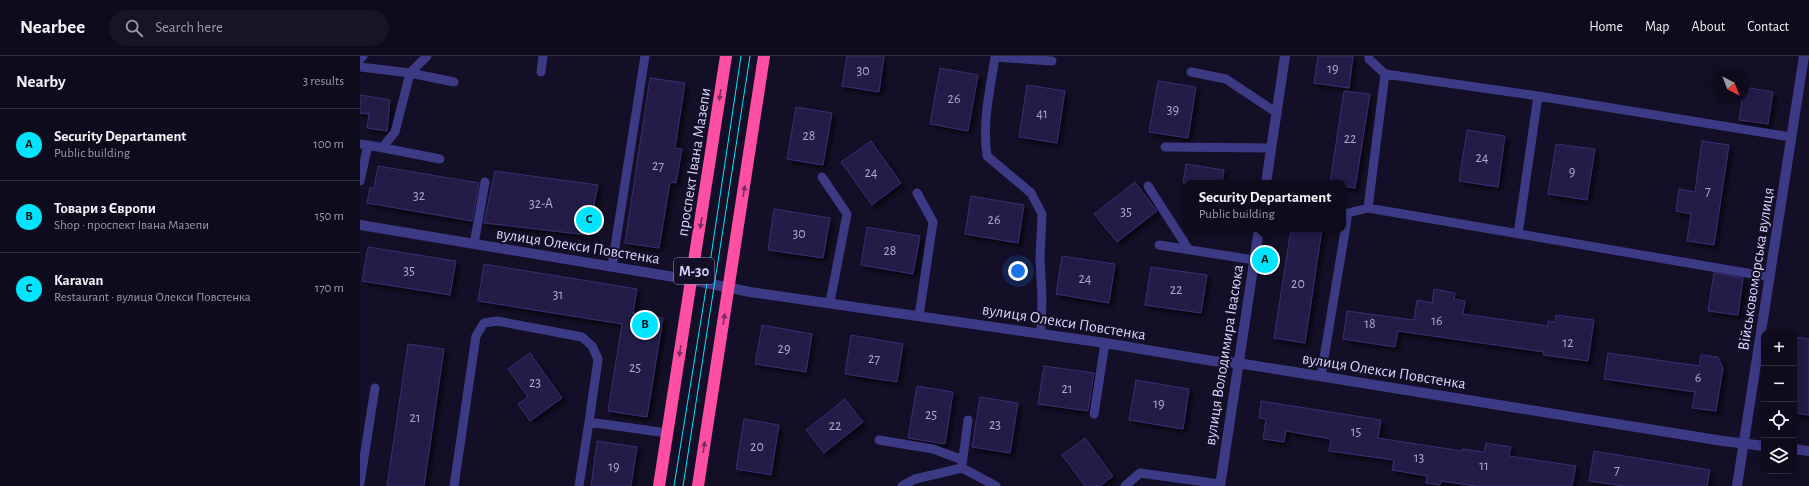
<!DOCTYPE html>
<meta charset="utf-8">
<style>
:root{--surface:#0e0b1c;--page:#171425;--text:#f1f3f6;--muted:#9b9ba3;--line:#2e2b3b;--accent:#00e5ff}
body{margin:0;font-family:"Alegreya Sans",sans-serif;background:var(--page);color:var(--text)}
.controls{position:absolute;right:12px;bottom:12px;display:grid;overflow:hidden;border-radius:8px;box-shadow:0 2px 10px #0003}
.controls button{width:36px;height:36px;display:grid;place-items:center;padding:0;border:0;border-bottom:1px solid var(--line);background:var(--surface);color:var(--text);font:20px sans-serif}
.compass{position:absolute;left:1353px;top:12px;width:36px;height:36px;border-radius:50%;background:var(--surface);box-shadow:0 2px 10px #0003;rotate:138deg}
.you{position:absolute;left:658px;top:215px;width:14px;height:14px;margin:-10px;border:3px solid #fff;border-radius:50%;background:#1a73e8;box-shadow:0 0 0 6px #1a73e833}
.badge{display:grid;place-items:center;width:26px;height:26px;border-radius:50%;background:var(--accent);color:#111;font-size:13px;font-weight:700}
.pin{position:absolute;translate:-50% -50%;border:2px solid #fff;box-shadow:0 1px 4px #0006}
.popup{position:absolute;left:824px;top:124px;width:162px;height:52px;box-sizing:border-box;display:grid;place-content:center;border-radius:8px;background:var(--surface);filter:drop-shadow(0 1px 3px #0005);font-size:13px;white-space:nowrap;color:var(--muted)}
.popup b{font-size:15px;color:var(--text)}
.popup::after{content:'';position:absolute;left:50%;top:100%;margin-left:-8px;border:8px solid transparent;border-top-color:var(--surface)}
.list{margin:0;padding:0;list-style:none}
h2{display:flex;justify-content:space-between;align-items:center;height:52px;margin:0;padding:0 16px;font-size:17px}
h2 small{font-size:13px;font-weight:400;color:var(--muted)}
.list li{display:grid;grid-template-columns:26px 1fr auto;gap:12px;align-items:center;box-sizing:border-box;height:72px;padding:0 16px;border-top:1px solid var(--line)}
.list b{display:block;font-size:15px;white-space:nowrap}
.list p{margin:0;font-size:13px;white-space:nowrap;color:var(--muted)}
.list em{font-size:13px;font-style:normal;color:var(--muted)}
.icon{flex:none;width:22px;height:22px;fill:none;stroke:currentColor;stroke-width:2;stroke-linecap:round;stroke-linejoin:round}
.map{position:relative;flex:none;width:1449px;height:430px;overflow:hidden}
header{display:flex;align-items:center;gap:24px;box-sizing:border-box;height:56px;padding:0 20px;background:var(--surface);border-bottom:1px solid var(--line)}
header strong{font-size:19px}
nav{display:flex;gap:22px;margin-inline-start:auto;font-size:14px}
.search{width:280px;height:36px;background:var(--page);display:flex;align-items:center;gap:10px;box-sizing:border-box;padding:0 14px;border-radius:22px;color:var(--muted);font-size:15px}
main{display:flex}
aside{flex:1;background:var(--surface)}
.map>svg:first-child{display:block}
.building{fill:#241b47;stroke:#3b2d73;filter:url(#shadow)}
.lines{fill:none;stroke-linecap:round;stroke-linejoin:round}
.lane{stroke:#3d3a85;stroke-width:9}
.street{stroke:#3d3a85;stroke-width:10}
.highway{stroke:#ff4fa3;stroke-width:12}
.tram{stroke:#00e5ff;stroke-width:1}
.oneway{fill:#7d2c5e}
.labels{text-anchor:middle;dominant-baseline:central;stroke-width:4;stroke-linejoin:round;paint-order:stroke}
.number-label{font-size:14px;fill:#aca6d1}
.shield{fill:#130f26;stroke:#9e99be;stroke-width:1}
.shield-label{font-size:15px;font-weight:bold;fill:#d9d4ff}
.street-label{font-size:16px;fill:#d9d4ff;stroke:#130f26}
</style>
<header>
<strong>Nearbee</strong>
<div class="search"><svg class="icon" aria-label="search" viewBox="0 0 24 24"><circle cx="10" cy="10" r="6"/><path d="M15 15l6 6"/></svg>Search here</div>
<nav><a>Home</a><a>Map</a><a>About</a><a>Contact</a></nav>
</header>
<main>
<aside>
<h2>Nearby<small>3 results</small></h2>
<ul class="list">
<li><span class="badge">A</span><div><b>Security Departament</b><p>Public building</p></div><em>100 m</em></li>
<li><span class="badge">B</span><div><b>Товари з Європи</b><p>Shop · проспект Івана Мазепи</p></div><em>150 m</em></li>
<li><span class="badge">C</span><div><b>Karavan</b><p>Restaurant · вулиця Олекси Повстенка</p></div><em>170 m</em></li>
</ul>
</aside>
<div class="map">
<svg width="1449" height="430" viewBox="0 0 1449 430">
<defs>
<filter id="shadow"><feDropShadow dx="3.5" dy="3.5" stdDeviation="2" flood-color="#0009"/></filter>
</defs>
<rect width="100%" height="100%" fill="#130f26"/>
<path class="building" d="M487,0H524L519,36L482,30Z
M958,0H993L989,32L954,27Z
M580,12L618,19L608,75L570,68Z
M290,22L325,27L315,92L322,93L316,127L310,126L299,192L265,187Z
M798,25L836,31L828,82L789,76Z
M667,29L705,35L697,87L659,81Z
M1384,31L1413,36L1408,68L1379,64Z
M984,35L1010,38L995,132L983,130V127H970Z
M0,39L30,44L27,75L7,72L9,58L0,57Z
M436,51L472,57L463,109L427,103Z
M1107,74L1145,80L1138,131L1099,125Z
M511,85L541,127L512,149L481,106Z
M1342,85L1369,89L1354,189L1327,185L1331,158L1316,155L1319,133L1335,136Z
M1196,88L1235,93L1227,144L1188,138Z
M826,108L864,114L862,127H823Z
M18,110L119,127L112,165L7,147L10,132H14Z
M135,115L238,129L228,179L124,167Z
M775,126L797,155L757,186L734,158Z
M611,140L664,149L658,187L605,178Z
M414,153L470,162L463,202L408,194Z
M507,171L560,180L553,218L501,209Z
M931,173H962L945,287L914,282Z
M8,191L96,205L90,239L2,225Z
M702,200L755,208L749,247L696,238Z
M124,208L277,233L273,257L303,262L287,361L248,355L262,268L118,245Z
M791,211L847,219L841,257L785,249Z
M1354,217L1383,222L1378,259L1348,255Z
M1074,233L1095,237L1094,243L1105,245L1103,258L1188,270V265L1195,266L1196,259L1234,264L1228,305L1183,299L1184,296L1038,275L1035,291L983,283L987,255L1054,264L1057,244L1072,247Z
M402,269L452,278L446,316L395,308Z
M491,279L543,288L537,326L485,318Z
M1434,281L1449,283V359L1434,357Z
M48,288L84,293L64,430H27Z
M170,297L202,342L170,365L158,348L168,341L148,313Z
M1248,297L1339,310L1341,299L1358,301L1363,312L1356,355L1332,352L1335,336L1244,323Z
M684,310L734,317L728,355L678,348Z
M776,324L829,333L823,373L769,364Z
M557,330L593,336L585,388L548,382Z
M620,341L658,347L650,397L612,391Z
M485,343L503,366L464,397L446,374Z
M901,345L1021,364L1018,382L1102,395V393L1124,396L1126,387L1151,391L1149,400L1216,410L1212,430H1116L1081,425L1080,429L1066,427L1067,420L1032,414L1034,404L969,395L971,383L926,375L924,386L903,383L906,363L899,362Z
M384,363L419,369L411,419L376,413Z
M725,382L753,420L740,430H725L702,399Z
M237,385L277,391L271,430H231Z
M1234,395L1350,414L1347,430H1264L1229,425Z"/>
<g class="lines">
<path class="lane" d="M1009,0V3L1025,18
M0,3L3,0
M0,11L50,17L94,26
M181,16L183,0
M831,16L866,23L917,57
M0,88L8,89L0,125
M8,89L80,103
M805,91L911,92
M22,92L35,76L50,17L67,0
M462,121L487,158L470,246
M788,130L829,194
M557,137L573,166L559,260
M1008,152L1025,18L1178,40L1431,81
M1158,178L1178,40
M114,188L125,126
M799,189L894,204
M252,210L285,0
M681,278L682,241L680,203L682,158L671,137L627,100C622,66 630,34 635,1L692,5
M961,320L988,157L1008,152L1410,221
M734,358L745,287
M519,384L573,393L603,404
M602,409L608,364
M0,427L15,332
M94,430L116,280L124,267L137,265L222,281L232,290L238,303L229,366
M219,430L229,366L307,377
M542,430L555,423L602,412L636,430
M765,430L780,417L860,428"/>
<path class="street" d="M906,127L925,0
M0,169L332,224L390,236L745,287L853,305L878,307L1363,385L1404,390
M1434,393L1449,395
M860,430L899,173
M1377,430L1444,0"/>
<path class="highway" d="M299,430L366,0
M338,430L404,0"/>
<path class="tram" d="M314,430L347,227L381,0
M323,430L390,0"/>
</g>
<defs><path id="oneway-solid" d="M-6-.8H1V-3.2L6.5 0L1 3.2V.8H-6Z"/></defs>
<g class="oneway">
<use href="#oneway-solid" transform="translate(360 39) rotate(99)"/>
<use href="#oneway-solid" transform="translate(384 135) rotate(-81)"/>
<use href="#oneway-solid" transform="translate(341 167) rotate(99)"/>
<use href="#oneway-solid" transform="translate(364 263) rotate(-81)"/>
<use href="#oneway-solid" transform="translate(320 295) rotate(99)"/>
<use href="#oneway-solid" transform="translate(344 391) rotate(-81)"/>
</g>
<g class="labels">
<g class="number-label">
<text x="973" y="13">19</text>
<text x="503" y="15">30</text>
<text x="594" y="43">26</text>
<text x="813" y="54">39</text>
<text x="682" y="58">41</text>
<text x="449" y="80">28</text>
<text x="990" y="83">22</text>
<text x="1122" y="102">24</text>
<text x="298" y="110">27</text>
<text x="1212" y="116">9</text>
<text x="511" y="117">24</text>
<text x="1348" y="135">7</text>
<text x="59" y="140">32</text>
<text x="181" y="148">32-А</text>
<text x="766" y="156">35</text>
<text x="634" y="164">26</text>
<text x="439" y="178">30</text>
<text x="530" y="195">28</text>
<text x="49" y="215">35</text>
<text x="725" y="223">24</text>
<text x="938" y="228">20</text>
<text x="816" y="234">22</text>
<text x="198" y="239">31</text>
<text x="1077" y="265">16</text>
<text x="1010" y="268">18</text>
<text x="1208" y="287">12</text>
<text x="424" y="293">29</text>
<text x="514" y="303">27</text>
<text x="275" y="312">25</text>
<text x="1338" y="322">6</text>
<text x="175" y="327">23</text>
<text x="707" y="333">21</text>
<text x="799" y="348">19</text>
<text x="571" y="359">25</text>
<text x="55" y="362">21</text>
<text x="635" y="369">23</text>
<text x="475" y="370">22</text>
<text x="996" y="376">15</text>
<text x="397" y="391">20</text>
<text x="1059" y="402">13</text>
<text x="1124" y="410">11</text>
<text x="254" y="411">19</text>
<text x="1257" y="414">7</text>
</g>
<rect class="shield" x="314" y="202" width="40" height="26" rx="3"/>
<g class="shield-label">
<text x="334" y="215">М-30</text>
</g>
<g class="street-label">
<text transform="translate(334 106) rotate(-81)">проспект Івана Мазепи</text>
<text transform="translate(218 190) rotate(9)">вулиця Олекси Повстенка</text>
<text transform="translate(1396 213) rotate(-81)">Військовоморська вулиця</text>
<text transform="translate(704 266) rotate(9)">вулиця Олекси Повстенка</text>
<text transform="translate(864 299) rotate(-81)">вулиця Володимира Івасюка</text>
<text transform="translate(1024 315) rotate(9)">вулиця Олекси Повстенка</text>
</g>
</g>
</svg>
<div class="controls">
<button>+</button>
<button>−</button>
<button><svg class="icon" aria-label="locate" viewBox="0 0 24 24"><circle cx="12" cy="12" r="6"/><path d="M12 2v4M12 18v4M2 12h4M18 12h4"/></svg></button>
<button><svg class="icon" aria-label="layers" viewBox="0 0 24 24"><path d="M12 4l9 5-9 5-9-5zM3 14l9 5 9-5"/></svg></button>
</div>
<svg class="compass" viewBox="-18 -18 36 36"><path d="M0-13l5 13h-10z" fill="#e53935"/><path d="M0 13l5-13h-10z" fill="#9b9ba3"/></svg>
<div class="you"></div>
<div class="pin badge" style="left:905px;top:204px">A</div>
<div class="popup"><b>Security Departament</b>Public building</div>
<div class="pin badge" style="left:285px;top:269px">B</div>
<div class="pin badge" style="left:229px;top:164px">C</div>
</div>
</main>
